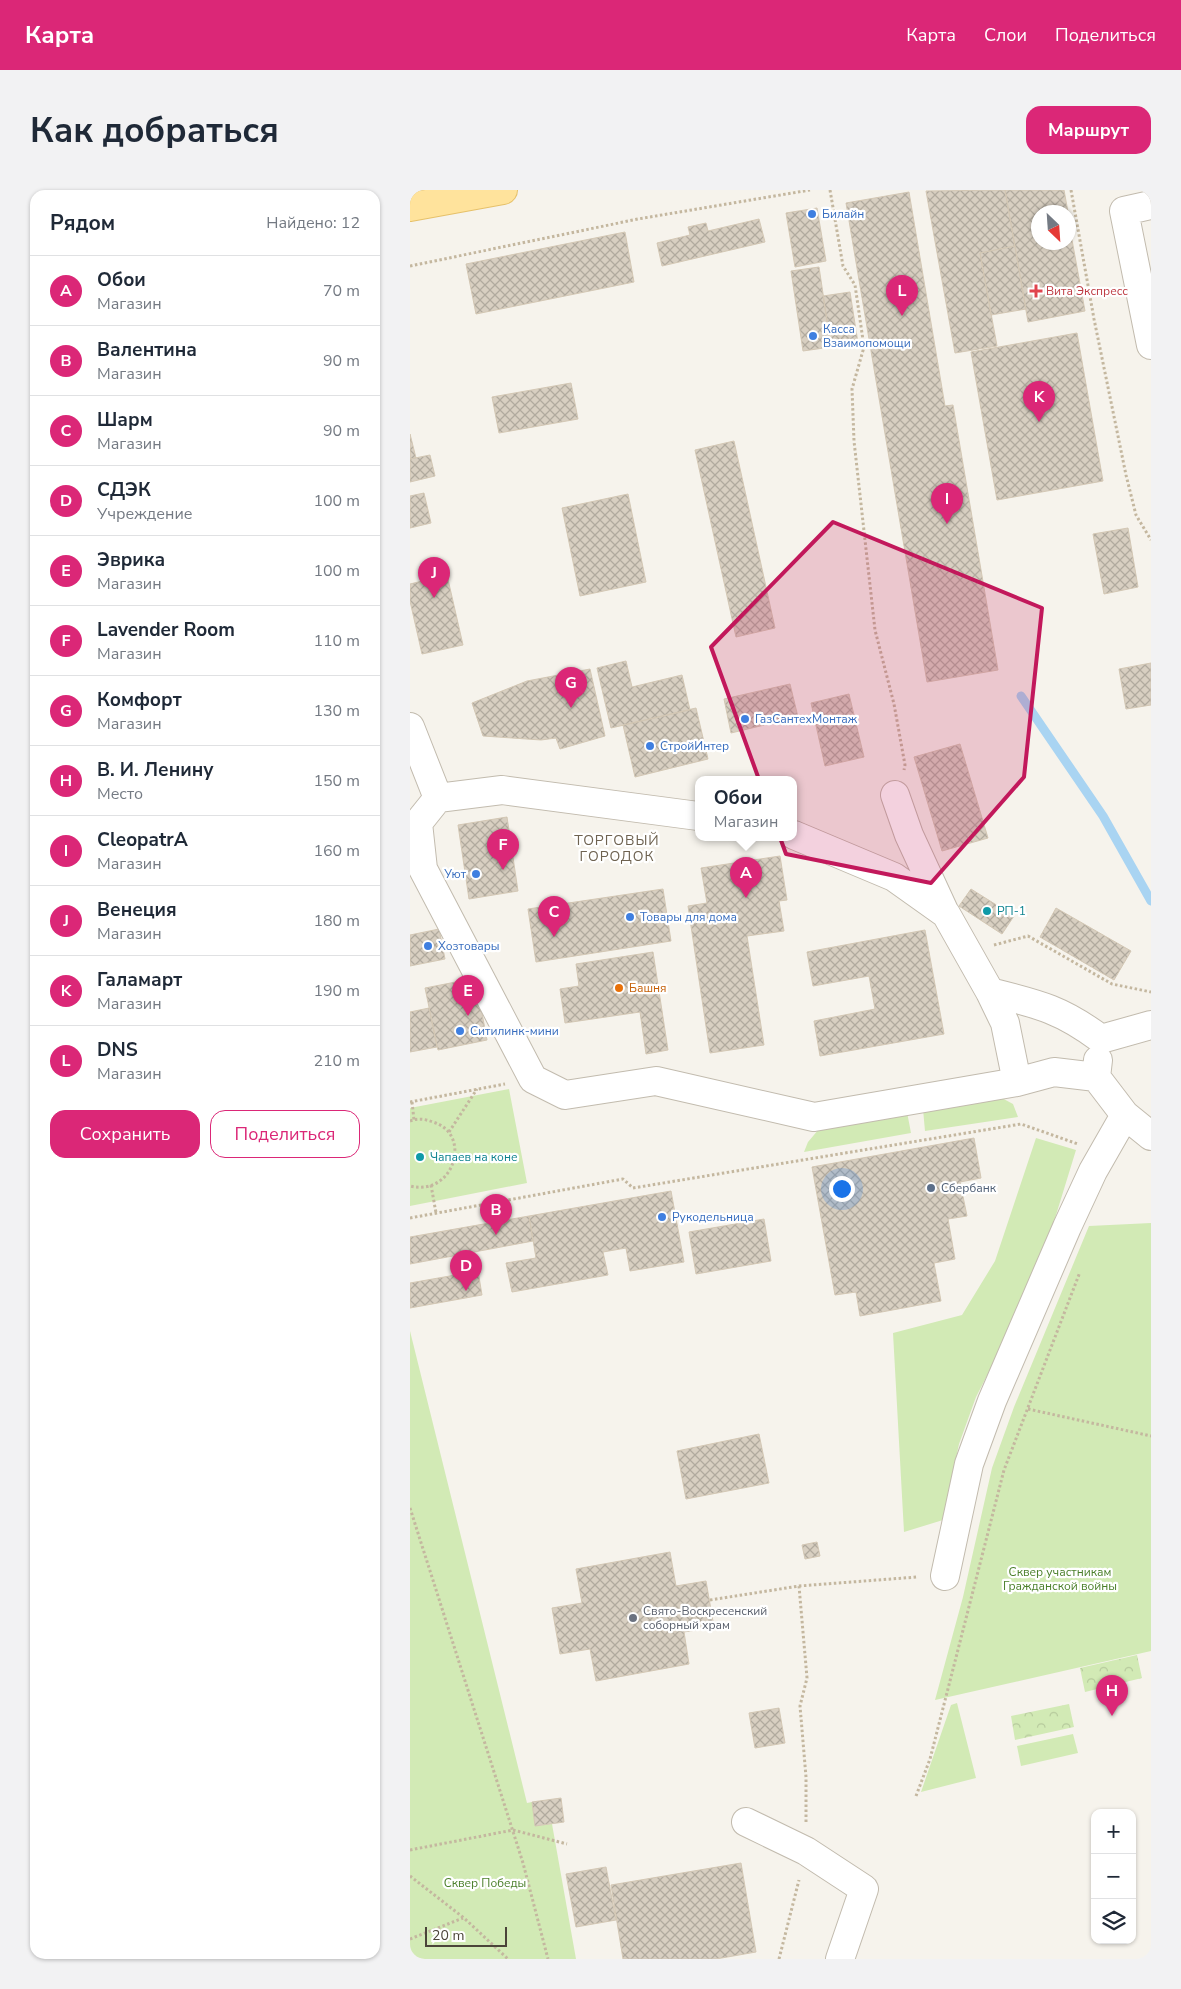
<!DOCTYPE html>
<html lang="ru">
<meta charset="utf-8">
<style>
:root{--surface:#fff;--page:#f2f2f3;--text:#1f2937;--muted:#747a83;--line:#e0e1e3;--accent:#db2777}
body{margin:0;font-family:"Nunito Sans",sans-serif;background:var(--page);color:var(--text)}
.controls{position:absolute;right:15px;bottom:15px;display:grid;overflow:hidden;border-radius:10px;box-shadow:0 1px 4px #0004}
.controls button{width:45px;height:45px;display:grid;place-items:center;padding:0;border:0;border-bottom:1px solid var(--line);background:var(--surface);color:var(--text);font:25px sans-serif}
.compass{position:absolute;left:621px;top:15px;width:45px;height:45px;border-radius:50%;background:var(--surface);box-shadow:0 1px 4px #0004;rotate:155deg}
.scale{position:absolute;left:15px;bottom:12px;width:82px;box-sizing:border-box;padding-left:5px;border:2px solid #4b4439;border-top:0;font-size:14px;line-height:18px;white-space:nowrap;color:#4b4439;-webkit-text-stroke:4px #fff;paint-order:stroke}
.you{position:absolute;left:431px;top:998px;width:18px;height:18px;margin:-12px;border:4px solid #fff;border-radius:50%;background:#1a73e8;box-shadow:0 0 0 8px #1a73e833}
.badge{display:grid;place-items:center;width:32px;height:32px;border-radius:50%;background:var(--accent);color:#fff;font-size:16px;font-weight:700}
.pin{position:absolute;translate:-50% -41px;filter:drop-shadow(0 1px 2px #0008)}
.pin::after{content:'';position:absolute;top:26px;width:18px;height:15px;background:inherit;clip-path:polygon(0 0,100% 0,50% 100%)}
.popup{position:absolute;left:285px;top:586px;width:102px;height:65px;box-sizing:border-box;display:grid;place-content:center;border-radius:10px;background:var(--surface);filter:drop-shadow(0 1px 4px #0005);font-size:16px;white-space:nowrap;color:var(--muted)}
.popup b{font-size:19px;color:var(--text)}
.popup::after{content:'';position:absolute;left:50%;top:100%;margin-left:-10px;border:10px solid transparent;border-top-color:var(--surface)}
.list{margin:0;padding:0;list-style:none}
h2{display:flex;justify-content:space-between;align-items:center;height:65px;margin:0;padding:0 20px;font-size:21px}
h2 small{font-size:16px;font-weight:400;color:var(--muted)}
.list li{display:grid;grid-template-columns:32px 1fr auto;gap:15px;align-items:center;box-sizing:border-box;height:70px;padding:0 20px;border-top:1px solid var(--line)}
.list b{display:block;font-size:19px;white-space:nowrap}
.list p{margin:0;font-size:16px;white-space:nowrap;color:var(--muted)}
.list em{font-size:16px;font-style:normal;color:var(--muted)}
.actions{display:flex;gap:10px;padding:15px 20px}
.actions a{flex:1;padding:11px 0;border:1px solid var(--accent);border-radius:15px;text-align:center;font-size:18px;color:var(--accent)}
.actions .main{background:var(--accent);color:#fff}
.icon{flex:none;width:28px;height:28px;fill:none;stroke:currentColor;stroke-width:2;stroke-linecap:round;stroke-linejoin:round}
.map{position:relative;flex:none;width:741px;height:1769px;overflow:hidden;border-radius:15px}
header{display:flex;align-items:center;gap:30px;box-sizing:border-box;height:70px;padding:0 25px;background:var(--accent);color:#fff}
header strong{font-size:24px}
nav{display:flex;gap:28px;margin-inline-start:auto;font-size:18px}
.intro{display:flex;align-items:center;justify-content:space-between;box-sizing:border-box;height:120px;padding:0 30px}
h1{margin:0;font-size:35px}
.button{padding:12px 22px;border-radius:15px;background:var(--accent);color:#fff;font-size:18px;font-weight:700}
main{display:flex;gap:30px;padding:0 30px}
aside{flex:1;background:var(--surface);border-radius:15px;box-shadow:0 1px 4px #0004}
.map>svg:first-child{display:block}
.green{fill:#d2eab5}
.forest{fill:url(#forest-crowns)}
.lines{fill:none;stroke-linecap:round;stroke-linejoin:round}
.stream{stroke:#a9d4f2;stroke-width:9}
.building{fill:url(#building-cross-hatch);stroke:#d3c7b4}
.minor-casing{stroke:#c2bbae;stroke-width:30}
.major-casing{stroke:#e6c16a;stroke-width:30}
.path{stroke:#c4b79f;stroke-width:3;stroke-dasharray:2.5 2.5;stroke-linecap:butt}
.minor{stroke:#fff;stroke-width:28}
.major{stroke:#ffe39c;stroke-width:28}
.marked{fill:#c2185b;fill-opacity:0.2;stroke:#c2185b;stroke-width:4;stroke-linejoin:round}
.shop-dot{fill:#3f7fe0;stroke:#fff;stroke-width:2}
.health-dot{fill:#e0444e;stroke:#fff;stroke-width:2}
.culture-dot{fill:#0f9aa8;stroke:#fff;stroke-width:2}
.food-dot{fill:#e8710a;stroke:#fff;stroke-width:2}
.service-dot{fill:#5c6f8a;stroke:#fff;stroke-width:2}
.worship-dot{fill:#6b7280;stroke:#fff;stroke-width:2}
.labels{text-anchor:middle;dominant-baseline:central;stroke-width:4.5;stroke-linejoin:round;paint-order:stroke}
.shop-label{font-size:12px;fill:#366cbe;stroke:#fff;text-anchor:start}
.health-label{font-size:12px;fill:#be3a42;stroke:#fff;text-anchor:start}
.culture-label{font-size:12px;fill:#0d838f;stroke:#fff;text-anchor:start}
.food-label{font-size:12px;fill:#c56008;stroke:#fff;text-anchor:start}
.service-label{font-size:12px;fill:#4e5e75;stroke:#fff;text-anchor:start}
.park-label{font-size:12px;fill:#4a7f2a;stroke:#fff}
.worship-label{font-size:12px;fill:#5b616d;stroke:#fff;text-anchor:start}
.neighbourhood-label{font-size:14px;letter-spacing:1px;fill:#6e6250;stroke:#fff}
</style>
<header>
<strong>Карта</strong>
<nav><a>Карта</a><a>Слои</a><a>Поделиться</a></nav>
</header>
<div class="intro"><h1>Как добраться</h1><a class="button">Маршрут</a></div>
<main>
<aside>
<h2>Рядом<small>Найдено: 12</small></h2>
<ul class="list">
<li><span class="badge">A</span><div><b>Обои</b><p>Магазин</p></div><em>70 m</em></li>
<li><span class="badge">B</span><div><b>Валентина</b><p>Магазин</p></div><em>90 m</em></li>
<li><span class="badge">C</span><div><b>Шарм</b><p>Магазин</p></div><em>90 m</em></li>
<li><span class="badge">D</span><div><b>СДЭК</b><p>Учреждение</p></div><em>100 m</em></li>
<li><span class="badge">E</span><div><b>Эврика</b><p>Магазин</p></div><em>100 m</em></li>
<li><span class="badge">F</span><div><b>Lavender Room</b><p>Магазин</p></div><em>110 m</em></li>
<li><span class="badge">G</span><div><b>Комфорт</b><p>Магазин</p></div><em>130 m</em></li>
<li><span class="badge">H</span><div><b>В. И. Ленину</b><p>Место</p></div><em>150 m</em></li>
<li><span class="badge">I</span><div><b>CleopatrA</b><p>Магазин</p></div><em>160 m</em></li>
<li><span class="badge">J</span><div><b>Венеция</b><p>Магазин</p></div><em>180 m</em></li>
<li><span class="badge">K</span><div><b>Галамарт</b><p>Магазин</p></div><em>190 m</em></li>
<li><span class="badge">L</span><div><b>DNS</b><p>Магазин</p></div><em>210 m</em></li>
</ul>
<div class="actions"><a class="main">Сохранить</a><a>Поделиться</a></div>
</aside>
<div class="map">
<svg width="741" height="1769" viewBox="0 0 741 1769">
<defs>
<pattern id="forest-crowns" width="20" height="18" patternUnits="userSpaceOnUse" patternTransform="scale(1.25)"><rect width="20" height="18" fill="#d2eab5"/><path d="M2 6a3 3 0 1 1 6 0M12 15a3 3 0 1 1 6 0" fill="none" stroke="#b6ca9c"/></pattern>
<pattern id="building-cross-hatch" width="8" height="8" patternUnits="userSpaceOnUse" patternTransform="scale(1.25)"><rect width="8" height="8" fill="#d8cfc1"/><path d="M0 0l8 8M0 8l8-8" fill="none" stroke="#b1aa9e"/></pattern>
</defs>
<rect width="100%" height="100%" fill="#f6f3ec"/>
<path class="green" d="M99,899L117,993L0,1016V918Z
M590,907L603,914L608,927L515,941L513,919Z
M497,922L501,943L394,962L398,952L409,939Z
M626,948L666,960L642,1038L588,1164L566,1207L549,1254L533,1330L494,1342L483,1143L552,1125L585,1071Z
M741,1033V1461L525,1510L553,1407L582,1278L604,1217L679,1036Z
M0,1141L117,1613L122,1612L125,1636L142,1634L166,1769H0Z
M547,1513L566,1588L511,1602L541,1515Z
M663,1544L668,1563L611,1576L607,1556Z"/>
<path class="forest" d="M727,1465L732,1488L675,1502L670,1478Z
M659,1514L664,1537L605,1550L601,1526Z"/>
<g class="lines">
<path class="stream" d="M611,506L693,626L741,711"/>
</g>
<path class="building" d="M595,0H654L658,22H628V52H658V28L675,121L618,132Z
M595,0L605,56L570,63L587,156L545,163L516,1Z
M499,2L535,216L543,215L588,480L517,492L436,13Z
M407,18L416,71L385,77L376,23Z
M349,29L355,52L252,76L247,53L280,45L278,37L296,33L298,41Z
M215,42L224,92L66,124L56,74Z
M605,56L616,119L581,125L570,63Z
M409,77L421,157L393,161L381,81Z
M440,102L448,153L421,157L413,106Z
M667,143L693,291L587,310L561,162Z
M161,193L168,229L89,243L82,207Z
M0,244L6,268L0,269Z
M324,251L365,438L326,447L285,260Z
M20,265L25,286L0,292V269Z
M14,303L21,333L0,338V306Z
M218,304L236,392L170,406L152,318Z
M718,338L728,397L694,404L683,344Z
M37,385L53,455L12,464L0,411V394Z
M216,471L222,497L272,485L280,520L201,538L187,478Z
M741,473V515L716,519L709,479Z
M180,479L195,546L150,559L146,548L131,550L73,546L62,513L117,491Z
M380,494L388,527L321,543L314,509Z
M439,504L454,567L415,576L401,513Z
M286,518L298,569L225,587L213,535Z
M550,554L578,648L532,661L504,567Z
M97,627L108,701L59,709L48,635Z
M370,666L377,710L369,711L374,741L337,746L354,855L300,863L278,716L297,713L291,678Z
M253,699L261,751L126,772L118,719Z
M561,699L604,726L592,744L549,716Z
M646,718L721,761L704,790L630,747Z
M29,739L35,769L0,776V745Z
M515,740L534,844L410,866L404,831L465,819L459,786L403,796L397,762Z
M243,762L258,860L236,864L230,822L155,833L150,799L169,796L166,774Z
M56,790L60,808L69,807L77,850L28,860L15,798Z
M19,818L27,857L0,862V822Z
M564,948L571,988L550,992L557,1026L538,1029L545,1069L524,1073L531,1111L450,1126L446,1102L425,1105L402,977Z
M261,1001L274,1072L220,1081L216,1058L193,1062L198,1085L102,1102L96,1073L126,1068L119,1026Z
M119,1026L123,1051L0,1074V1047Z
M354,1029L361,1071L286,1084L279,1042Z
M68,1081L72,1105L0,1118V1093Z
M349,1244L359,1293L276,1309L267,1261Z
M407,1352L410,1366L395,1369L392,1355Z
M260,1362L266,1396L296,1391L304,1437L274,1442L279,1474L186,1491L180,1459L150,1464L142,1418L172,1413L166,1379Z
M369,1518L375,1553L345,1558L339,1523Z
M151,1608L154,1632L125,1636L122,1612Z
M331,1673L346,1762L306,1769H213L201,1695Z
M196,1677L206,1730L166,1737L156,1684Z"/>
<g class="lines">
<g class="minor-casing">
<path id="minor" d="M741,15L714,21L741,155
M0,537L28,608
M485,605L499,645L535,723
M288,626L92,600L28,608L8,633L13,679L123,889L155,905L246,891L404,927L607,892L644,882L686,887
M384,645L484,687L536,724L580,802C628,814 651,819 691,849
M580,802L595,833L607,892
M691,849L741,835
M688,870L686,887L715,925L741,946
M535,1386L559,1274L582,1211L657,1037L683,981L715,925
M336,1632L396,1661L454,1699L430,1769"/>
</g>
<g class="major-casing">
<path id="major" d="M0,17L93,0"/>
</g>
<path class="path" d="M420,0L433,76L445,95L454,157L442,199L444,251L465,440L484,514L495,575L494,580
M661,0L684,129L716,285L726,325L741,350
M0,76L228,29L400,0
M584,755L618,746L702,794L741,802
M0,912L95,894
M2,912L4,930
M0,931C8,928 15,929 23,932C63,944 44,1007 0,996
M39,942L67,899
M21,995L26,1023
M0,1028L213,989L223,998L611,934L668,954
M618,1219L741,1246
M0,1318L113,1673L138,1769
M389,1396L397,1488L390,1516L396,1587V1632
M300,1410L389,1396L507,1387
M506,1606L520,1569L594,1280L670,1082
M0,1660L103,1640L157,1654
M0,1686L54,1728L98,1769
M0,1749L53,1728
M369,1769L389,1690"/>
<use href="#minor" class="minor"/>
<use href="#major" class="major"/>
</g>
<path class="marked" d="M423,332L632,418L614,587L521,693L376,664L301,457Z"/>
<g class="shop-dot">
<circle cx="402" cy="24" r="5"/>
<circle cx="403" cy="146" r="5"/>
<circle cx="335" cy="529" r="5"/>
<circle cx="240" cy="556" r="5"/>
<circle cx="66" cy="684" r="5"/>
<circle cx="220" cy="727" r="5"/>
<circle cx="18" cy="756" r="5"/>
<circle cx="50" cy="841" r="5"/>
<circle cx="252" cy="1027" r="5"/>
</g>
<path class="health-dot" d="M623.5 93.5h5v5h5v5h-5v5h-5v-5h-5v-5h5z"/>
<g class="culture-dot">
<circle cx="577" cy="721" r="5"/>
<circle cx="10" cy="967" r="5"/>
</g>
<circle class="food-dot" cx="209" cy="798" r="5"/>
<circle class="service-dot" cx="521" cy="998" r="5"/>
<circle class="worship-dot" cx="223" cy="1428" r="5"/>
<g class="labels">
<g class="shop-label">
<text x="412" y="24">Билайн</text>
<text x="413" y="139">Касса<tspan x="413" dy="14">Взаимопомощи</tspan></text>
<text x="345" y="529">ГазСантехМонтаж</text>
<text x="250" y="556">СтройИнтер</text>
<text x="56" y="684" text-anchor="end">Уют</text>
<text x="230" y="727">Товары для дома</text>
<text x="28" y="756">Хозтовары</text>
<text x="60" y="841">Ситилинк-мини</text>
<text x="262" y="1027">Рукодельница</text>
</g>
<g class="health-label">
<text x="636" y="101">Вита Экспресс</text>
</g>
<g class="culture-label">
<text x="587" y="721">РП-1</text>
<text x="20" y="967">Чапаев на коне</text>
</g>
<g class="food-label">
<text x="219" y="798">Башня</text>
</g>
<g class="service-label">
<text x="531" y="998">Сбербанк</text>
</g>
<g class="park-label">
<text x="650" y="1382">Сквер участникам<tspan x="650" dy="14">Гражданской войны</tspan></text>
<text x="75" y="1693">Сквер Победы</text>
</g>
<g class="worship-label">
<text x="233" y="1421">Свято-Воскресенский<tspan x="233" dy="14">соборный храм</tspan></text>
</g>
<g class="neighbourhood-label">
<text x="207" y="650">ТОРГОВЫЙ<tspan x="207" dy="16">ГОРОДОК</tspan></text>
</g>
</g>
</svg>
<div class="controls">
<button>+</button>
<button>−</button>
<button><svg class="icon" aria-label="layers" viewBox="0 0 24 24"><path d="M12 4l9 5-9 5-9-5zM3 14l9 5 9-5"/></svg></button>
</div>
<svg class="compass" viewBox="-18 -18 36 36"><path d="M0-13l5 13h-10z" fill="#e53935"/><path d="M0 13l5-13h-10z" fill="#747a83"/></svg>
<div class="scale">20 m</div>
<div class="you"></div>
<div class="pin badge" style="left:336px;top:708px">A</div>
<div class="popup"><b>Обои</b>Магазин</div>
<div class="pin badge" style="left:86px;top:1045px">B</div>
<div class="pin badge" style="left:144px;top:747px">C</div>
<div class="pin badge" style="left:56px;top:1101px">D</div>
<div class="pin badge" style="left:58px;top:826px">E</div>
<div class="pin badge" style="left:93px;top:680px">F</div>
<div class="pin badge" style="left:161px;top:518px">G</div>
<div class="pin badge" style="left:702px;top:1526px">H</div>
<div class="pin badge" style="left:537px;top:334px">I</div>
<div class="pin badge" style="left:24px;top:408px">J</div>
<div class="pin badge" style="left:629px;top:232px">K</div>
<div class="pin badge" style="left:492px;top:126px">L</div>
</div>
</main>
